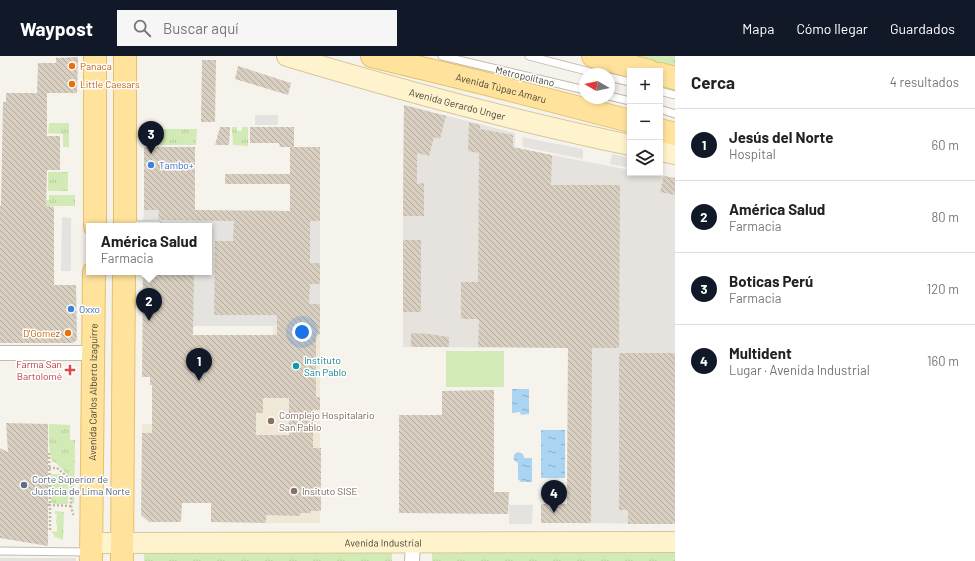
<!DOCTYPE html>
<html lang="es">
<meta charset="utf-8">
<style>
:root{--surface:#fff;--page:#f6f6f6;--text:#222;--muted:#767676;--line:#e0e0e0;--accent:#111827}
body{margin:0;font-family:Barlow,sans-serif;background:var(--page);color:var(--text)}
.controls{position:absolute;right:12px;top:12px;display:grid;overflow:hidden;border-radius:0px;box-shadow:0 2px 6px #0003}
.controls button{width:36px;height:36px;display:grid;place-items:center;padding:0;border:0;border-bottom:1px solid var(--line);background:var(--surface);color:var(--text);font:20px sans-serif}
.compass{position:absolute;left:579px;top:12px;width:36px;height:36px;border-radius:50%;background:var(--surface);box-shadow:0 2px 6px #0003;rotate:279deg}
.you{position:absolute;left:302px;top:276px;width:14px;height:14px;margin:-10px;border:3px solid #fff;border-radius:50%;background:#1a73e8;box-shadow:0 0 0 6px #1a73e833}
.badge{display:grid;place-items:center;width:26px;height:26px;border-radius:50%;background:var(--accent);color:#fff;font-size:13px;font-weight:700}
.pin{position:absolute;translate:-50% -33px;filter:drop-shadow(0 1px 2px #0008)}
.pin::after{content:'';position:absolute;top:21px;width:14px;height:12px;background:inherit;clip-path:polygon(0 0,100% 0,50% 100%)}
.popup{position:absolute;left:86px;top:167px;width:126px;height:52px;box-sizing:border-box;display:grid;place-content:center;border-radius:0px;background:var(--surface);filter:drop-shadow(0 1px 3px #0005);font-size:13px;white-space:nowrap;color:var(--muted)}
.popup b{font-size:15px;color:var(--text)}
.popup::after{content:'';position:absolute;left:50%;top:100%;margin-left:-8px;border:8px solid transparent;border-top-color:var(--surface)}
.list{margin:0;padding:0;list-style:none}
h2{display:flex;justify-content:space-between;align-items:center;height:52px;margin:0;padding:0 16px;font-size:17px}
h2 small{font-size:13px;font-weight:400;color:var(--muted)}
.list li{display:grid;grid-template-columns:26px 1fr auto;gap:12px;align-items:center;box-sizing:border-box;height:72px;padding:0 16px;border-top:1px solid var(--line)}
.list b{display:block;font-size:15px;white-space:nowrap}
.list p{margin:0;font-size:13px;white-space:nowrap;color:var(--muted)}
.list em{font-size:13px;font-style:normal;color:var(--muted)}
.icon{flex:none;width:22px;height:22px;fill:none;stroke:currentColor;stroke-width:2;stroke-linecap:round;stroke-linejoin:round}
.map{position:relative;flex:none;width:675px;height:505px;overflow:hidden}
header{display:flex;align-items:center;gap:24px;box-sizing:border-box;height:56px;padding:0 20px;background:var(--accent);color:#fff}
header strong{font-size:19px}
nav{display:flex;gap:22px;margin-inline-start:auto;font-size:14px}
.search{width:280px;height:36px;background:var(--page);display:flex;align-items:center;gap:10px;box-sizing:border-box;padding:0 14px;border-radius:0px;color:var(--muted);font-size:15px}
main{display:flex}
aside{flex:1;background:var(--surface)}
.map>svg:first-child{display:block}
.industrial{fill:#e6e2dd}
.education{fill:#efe8d6}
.grass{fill:url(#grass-tufts)}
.pitch{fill:#d2eab5}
.parking{fill:#e5e3e0}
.water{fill:url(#water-ripples)}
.building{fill:url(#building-back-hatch);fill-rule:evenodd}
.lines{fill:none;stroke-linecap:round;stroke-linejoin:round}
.lane-casing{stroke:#c2bbae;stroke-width:9}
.street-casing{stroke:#c2bbae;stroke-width:16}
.secondary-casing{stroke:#d6c79b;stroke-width:22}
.primary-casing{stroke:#e6c16a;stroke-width:24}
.path{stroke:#c4b79f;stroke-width:2.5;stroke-dasharray:2 2;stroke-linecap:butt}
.lane{stroke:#fff;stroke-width:7}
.street{stroke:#fff;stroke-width:14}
.secondary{stroke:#fff3cd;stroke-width:20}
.primary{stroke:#ffe39c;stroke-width:22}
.food-dot{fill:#e8710a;stroke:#fff;stroke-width:1.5}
.shop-dot{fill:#3f7fe0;stroke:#fff;stroke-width:1.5}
.culture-dot{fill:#0f9aa8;stroke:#fff;stroke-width:1.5}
.health-dot{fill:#e0444e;stroke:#fff;stroke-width:1.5}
.education-dot{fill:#8d6e63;stroke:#fff;stroke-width:1.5}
.service-dot{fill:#5c6f8a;stroke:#fff;stroke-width:1.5}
.labels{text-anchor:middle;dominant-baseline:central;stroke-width:3;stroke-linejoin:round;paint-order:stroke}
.food-label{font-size:10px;fill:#c56008;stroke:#fff;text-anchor:start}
.street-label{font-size:10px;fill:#4b4439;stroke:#fff}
.shop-label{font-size:10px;fill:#366cbe;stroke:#fff;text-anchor:start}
.culture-label{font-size:10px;fill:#0d838f;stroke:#fff;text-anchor:start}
.health-label{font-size:10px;fill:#be3a42;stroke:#fff;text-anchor:end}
.education-label{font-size:10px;fill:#785e54;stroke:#fff;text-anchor:start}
.service-label{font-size:10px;fill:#4e5e75;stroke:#fff;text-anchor:start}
</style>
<header>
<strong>Waypost</strong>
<div class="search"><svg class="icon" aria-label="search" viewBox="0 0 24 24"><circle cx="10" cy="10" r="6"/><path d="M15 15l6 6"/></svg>Buscar aquí</div>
<nav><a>Mapa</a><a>Cómo llegar</a><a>Guardados</a></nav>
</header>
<main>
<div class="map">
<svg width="675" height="505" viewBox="0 0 675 505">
<defs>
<pattern id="grass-tufts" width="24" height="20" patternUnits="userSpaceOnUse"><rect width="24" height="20" fill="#d2eab5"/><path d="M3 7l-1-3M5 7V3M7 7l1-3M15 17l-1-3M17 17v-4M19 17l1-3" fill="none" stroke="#b6ca9c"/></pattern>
<pattern id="water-ripples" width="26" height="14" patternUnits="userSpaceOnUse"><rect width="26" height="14" fill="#a9d4f2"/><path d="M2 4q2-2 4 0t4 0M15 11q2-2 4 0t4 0" fill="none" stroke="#8caec5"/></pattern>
<pattern id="building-back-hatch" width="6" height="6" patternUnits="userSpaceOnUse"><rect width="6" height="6" fill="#d8cfc1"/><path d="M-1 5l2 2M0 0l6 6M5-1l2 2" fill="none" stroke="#b1aa9e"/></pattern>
</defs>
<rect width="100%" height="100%" fill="#f6f3ec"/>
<path class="industrial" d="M404,49L515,77V92L630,114V117H647L675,122V468L567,467L568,292L403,291V102Z
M0,502H76V505H0Z"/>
<path class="education" d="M320,270V467H266V404L142,403V368H256V357H263V338H271L273,271Z"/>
<path class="grass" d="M602,0H675V20Z
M49,67H69V91H63V78L48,77Z
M232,71H237V75H242V71H248V90L233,89Z
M148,73H197L196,89H148Z
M48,116H68V135H48Z
M49,139H75V150H42V144H49Z
M49,368L70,369V384H75L74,448L72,446V423L55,406H53C48,400 49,377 49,368Z
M51,418H60L68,424V448H53L51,445Z
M55,455L64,456L63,484L55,481L51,475L57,476V468L56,467L57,458H55Z
M432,491L675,493V505H432Z
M144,492H392V505H144Z"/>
<path class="pitch" d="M446,295H504V331H446Z"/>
<path class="parking" d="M255,59H278V69H255Z
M522,81L583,93V103L523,91Z
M612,98L630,102V112L610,108Z
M144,154L320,155V270H193L143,216H209V170H143Z
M62,161L71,162V215H61Z
M509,449H533L532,468H509Z"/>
<path class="water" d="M512,333H529V358L521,359L520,356L512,357Z
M541,374H565V422H541Z
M518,396L523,398L524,402H532V426H521L518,423V407L514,404C513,400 514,398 518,396Z"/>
<path class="building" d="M78,1L77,37H47V80H60V114H47L46,150L54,151V229H76L77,284L73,287H0V150H1L3,46H6V37H37L38,7H56V2Z
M202,4H216L215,66H201Z
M238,10L291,27L288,39L235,23Z
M404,49L446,60L440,83L434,81L429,100L417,97V128L424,127V160H403Z
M469,66L480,69V73L513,79V91L552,99L551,129H620L619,292H592L591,467H541V448H567L568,292L478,291L479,264H478V263H461V226H478L479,97L468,95Z
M220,71H230L229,89H215Z
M250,71H294V91H320V165H310V207H320V228H310L309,248H320V278L316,279V341H320V354H313V392H321V455H311V457H300V460L266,459V467L211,466V447H182L181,466H149L141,459L142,377H152V329H150V321H142L143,216H194L193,279H277V259H214L215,185H233L234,165L160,164H158L159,154H144V91H195V154L290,155V128H225V118H290V91H280L279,87H250ZM263,342H289V379H256V357H263Z
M664,120L675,122V139L660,136Z
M403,184H421V256H403Z
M411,277L429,278L449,281V291H411Z
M619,297H675V468H628V454H619Z
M494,334V436H509L508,458L399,457V359H442V335Z
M6,367L48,368V490L0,482V392L8,396Z"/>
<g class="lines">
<g class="lane-casing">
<path id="lane" d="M442,0L585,34
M529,0L598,18
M609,21L630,26
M660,35L675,39
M609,40L630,45
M660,53L675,58
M127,169H158
M0,495L89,496"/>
</g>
<g class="street-casing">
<path id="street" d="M0,297H93
M412,505L413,486"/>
</g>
<g class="secondary-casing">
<g id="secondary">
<path id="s1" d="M287,0C400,34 514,65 630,89"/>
<path d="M660,95L675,98"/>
<path id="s2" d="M91,487L675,486"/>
</g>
</g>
<g class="primary-casing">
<g id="primary">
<path id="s3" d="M372,0L483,27L630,65"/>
<path d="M593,0L649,15"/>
<path d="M660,18L675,22"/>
<path d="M660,74L675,78"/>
<path d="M95,170V0"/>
<path d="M125,170V0"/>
<path id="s4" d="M91,505L94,216"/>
<path d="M122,505L124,216"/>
</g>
</g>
<path class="path" d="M49,412H57L71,424V450L73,458H74
M48,449H50L49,395
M50,474V449L71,450"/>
<use href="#lane" class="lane"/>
<use href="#street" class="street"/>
<use href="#secondary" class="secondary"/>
<use href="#primary" class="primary"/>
</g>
<g class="food-dot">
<circle cx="72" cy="10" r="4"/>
<circle cx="72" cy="28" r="4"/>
<circle cx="68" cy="277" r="4"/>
</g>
<g class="shop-dot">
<circle cx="151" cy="109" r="4"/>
<circle cx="71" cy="253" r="4"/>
</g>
<circle class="culture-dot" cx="296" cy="310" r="4"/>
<path class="health-dot" d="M68 308h4v4h4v4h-4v4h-4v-4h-4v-4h4z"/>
<g class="education-dot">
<circle cx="271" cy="365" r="4"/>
<circle cx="294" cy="435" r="4"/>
</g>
<circle class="service-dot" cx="24" cy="429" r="4"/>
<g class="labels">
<g class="food-label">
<text x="80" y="10">Panaca</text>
<text x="80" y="28">Little Caesars</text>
<text x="60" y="277" text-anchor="end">D'Gomez</text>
</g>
<g class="street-label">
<text transform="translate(525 20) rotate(13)">Metropolitano</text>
<text stroke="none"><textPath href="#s3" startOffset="133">Avenida Túpac Amaru</textPath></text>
<text stroke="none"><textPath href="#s1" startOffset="177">Avenida Gerardo Unger</textPath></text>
<text stroke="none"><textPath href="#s4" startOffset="169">Avenida Carlos Alberto Izaguirre</textPath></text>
<text stroke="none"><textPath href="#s2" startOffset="292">Avenida Industrial</textPath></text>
</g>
<g class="shop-label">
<text x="159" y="109">Tambo+</text>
<text x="79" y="253">Oxxo</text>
</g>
<g class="culture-label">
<text x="304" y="304">Instituto<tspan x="304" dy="12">San Pablo</tspan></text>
</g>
<g class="health-label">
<text x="62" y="308">Farma San<tspan x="62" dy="12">Bartolomé</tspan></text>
</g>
<g class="education-label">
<text x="279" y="359">Complejo Hospitalario<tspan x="279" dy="12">San Pablo</tspan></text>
<text x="302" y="435">Insituto SISE</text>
</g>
<g class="service-label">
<text x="32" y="423">Corte Superior de<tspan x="32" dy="12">Justicia de Lima Norte</tspan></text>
</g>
</g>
</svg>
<div class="controls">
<button>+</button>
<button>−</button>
<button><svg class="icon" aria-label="layers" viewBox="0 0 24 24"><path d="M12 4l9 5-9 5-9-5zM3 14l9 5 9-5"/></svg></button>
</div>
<svg class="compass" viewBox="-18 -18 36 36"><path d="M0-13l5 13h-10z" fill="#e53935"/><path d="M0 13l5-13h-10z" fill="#767676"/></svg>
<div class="you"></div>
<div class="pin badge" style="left:199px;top:325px">1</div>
<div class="pin badge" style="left:149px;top:265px">2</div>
<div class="popup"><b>América Salud</b>Farmacia</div>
<div class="pin badge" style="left:151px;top:98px">3</div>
<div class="pin badge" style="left:554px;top:457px">4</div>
</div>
<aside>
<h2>Cerca<small>4 resultados</small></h2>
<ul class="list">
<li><span class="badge">1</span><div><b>Jesús del Norte</b><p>Hospital</p></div><em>60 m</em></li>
<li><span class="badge">2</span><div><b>América Salud</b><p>Farmacia</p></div><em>80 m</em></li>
<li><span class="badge">3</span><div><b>Boticas Perú</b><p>Farmacia</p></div><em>120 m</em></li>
<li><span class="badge">4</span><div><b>Multident</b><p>Lugar · Avenida Industrial</p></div><em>160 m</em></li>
</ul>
</aside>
</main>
